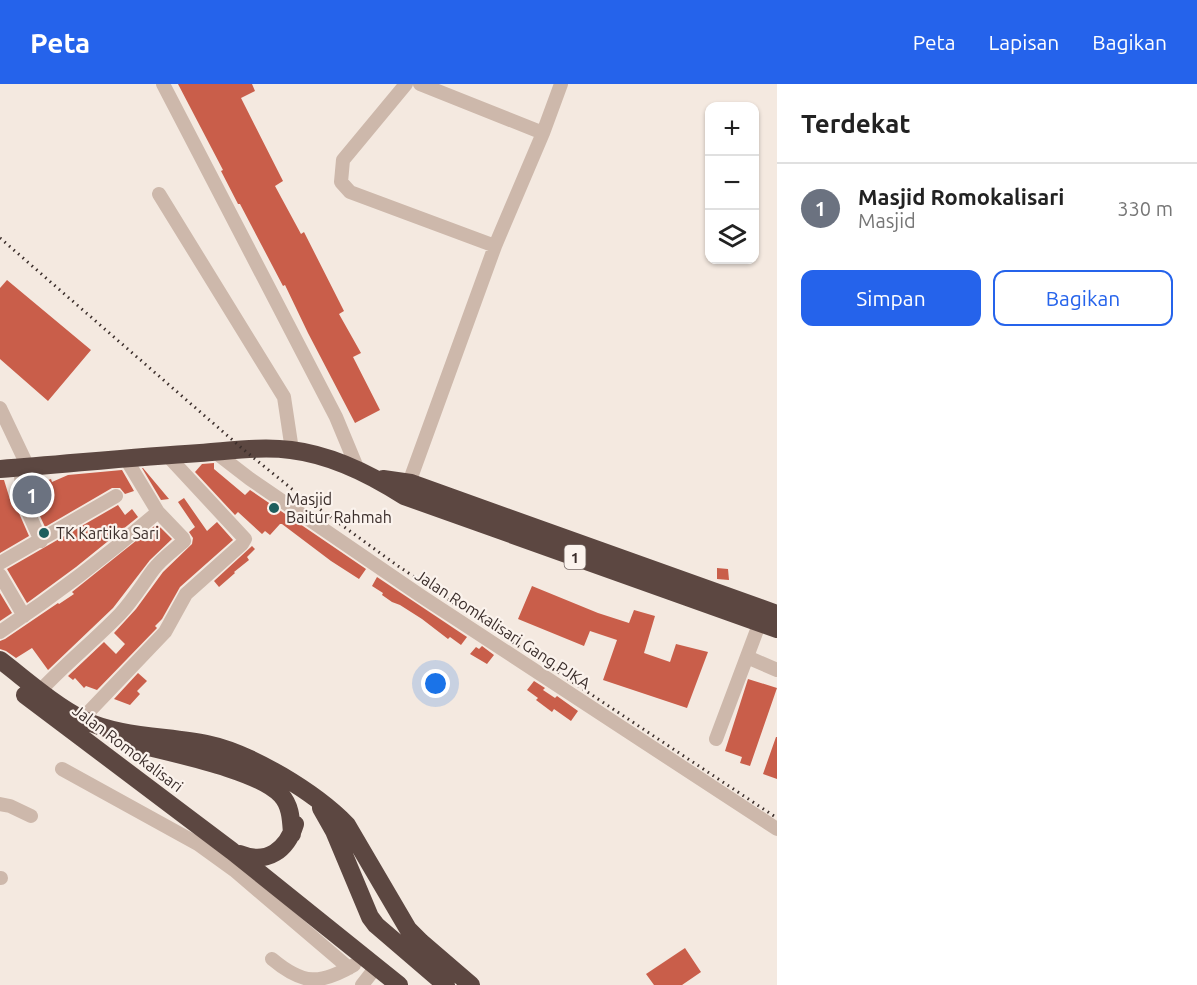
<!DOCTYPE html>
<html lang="id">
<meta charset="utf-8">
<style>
:root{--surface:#fff;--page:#f6f6f6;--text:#222;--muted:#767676;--line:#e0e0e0;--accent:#2563eb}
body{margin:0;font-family:Ubuntu,sans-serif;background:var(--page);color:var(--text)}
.controls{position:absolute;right:18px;top:18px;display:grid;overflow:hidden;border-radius:12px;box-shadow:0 2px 4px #0004}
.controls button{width:54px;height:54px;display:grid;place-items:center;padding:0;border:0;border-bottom:2px solid var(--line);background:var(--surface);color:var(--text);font:30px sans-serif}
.you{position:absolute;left:436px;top:600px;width:21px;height:21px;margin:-15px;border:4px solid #fff;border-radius:50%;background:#1a73e8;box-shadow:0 0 0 9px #1a73e833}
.badge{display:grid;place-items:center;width:39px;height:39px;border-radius:50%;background:var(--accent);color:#fff;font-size:20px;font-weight:700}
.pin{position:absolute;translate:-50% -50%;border:3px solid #fff;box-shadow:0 2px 6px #0006}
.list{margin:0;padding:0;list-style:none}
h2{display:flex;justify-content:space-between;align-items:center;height:78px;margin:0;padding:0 24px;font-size:26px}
h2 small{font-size:20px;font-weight:400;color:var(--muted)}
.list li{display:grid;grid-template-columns:39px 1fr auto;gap:18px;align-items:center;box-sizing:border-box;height:90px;padding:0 24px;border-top:2px solid var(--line)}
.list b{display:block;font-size:22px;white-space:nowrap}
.list p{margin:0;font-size:20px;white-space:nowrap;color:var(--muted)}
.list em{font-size:20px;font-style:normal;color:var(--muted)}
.actions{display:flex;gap:12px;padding:18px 24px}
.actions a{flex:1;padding:14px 0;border:2px solid var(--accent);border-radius:12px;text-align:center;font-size:21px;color:var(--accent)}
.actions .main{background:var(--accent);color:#fff}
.icon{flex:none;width:33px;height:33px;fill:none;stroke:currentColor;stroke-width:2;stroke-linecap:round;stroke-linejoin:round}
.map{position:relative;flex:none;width:777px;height:901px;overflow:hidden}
header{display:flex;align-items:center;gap:36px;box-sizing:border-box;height:84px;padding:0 30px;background:var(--accent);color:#fff}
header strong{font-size:28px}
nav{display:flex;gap:33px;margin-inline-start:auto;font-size:21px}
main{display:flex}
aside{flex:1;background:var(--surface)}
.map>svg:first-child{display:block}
.building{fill:#c95e4a}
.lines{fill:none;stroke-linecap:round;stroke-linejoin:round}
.minor{stroke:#cdb8ab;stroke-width:14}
.highway{stroke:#5c4741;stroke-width:18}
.rail{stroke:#3b2e2b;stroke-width:3;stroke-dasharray:1.5 4.5;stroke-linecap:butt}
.poi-dot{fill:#1e5e5d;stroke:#fbf3ed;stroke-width:2}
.labels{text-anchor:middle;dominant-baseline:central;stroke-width:4.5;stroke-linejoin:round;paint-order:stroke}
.shield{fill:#fbf3ed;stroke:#756965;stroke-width:1.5}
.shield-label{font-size:15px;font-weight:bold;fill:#3b2e2b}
.poi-label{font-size:16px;fill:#3b2e2b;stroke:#fbf3ed;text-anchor:start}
.street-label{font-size:16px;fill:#3b2e2b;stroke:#fbf3ed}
</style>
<header>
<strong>Peta</strong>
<nav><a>Peta</a><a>Lapisan</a><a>Bagikan</a></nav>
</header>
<main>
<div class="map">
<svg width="777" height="901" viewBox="0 0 777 901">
<rect width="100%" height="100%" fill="#f4e9e0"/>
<path class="building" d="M178,0H252L255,7L241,14L283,97L275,102L301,150L304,148L344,227L339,230L361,269L353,273L380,326L355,339L308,249L285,201L283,202L240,120H238L221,87L223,86Z
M7,196L91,266L48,317L0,275V204Z
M214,379V385L245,411L250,406L366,485L359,495L331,477L282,440H280L270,451L265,447L262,450L238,428L235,431L195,388L202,380Z
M142,384H143L169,415L161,416Z
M122,386L134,407L125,410L120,404H112L45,443L33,417L31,404L40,400L39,399L51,395L52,398L68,391Z
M0,396H4L12,422L15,420L29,452L0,469Z
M184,414L207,447L217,438L233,456L180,503L162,535L155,542L157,544L97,606L86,602L84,604L75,594L73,596L68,592L104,558L116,570L125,560L114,549L136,525L163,488L192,460L193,454L189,448L195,443L178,418Z
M118,421L125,431L132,425L138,433L76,483L27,519L7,485Z
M157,440L172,455L150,476L113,524L48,586L32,564L16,574L6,567L0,565V557L5,555L58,519L59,520L74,510L72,508Z
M252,462L255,465L247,473L249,476L234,488L235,489L219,503L214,497Z
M717,484L728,485L729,496L717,495Z
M377,493L467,553L461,561L450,553L448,555L422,535L400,521L392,518L382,511L383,509L372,502Z
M532,502L598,529L629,539L634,526L655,532L644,569L670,578L676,560L708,568L687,624L603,596L617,556L590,547L584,562L518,535Z
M0,509L12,529L0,537Z
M482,562L494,571L487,580L470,570L476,563L479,565Z
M138,589L147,597L137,607L140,610L130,621L114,615Z
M748,595L777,604L750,682L740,679L742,673L725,667Z
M534,597L545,604L543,606L555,614L557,612L578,627L571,637L554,625L552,628L536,616L538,614L527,606Z
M776,653H777V695L763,690Z
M685,864L701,888L682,901H654L646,890Z"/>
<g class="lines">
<path class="minor" d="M163,0L336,333L358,386
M406,0L343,76L341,98L350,108L495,162
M420,0L543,49
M159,110L284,313L292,366
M0,324L28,383
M215,368L250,395L421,512L777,745
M20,383L24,419L41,457
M406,407L495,162L543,49L561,0
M0,479L116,412
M0,491L24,532
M0,548C56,511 108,471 158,428
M747,573L777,586
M40,607C65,580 94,557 120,530C133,516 142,501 153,486C161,475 174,466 184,457L183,454L158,428L126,375
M82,635L165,548L186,510L242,460L245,455L167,371
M716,655L763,530
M62,685L198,760L234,786L349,884
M0,720L10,722L31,732
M0,794H1
M272,875C303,901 320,901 354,881
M362,901L376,883"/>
<path class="highway" d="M0,385C67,380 133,373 200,369C229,367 261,362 291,366C332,371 370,390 404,412L777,545
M383,395L411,399L777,530
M0,576C25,595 54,621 82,635C117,653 168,652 207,660C251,669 316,709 347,741L408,845L421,858L471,901
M25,611L232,767L399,901
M129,658C165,668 257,685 281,711C291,722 291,736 292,750
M321,724L334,747L370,833L376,841L446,901
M240,770C267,781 287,766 295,740"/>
<path class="rail" d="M0,154L244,366L292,405L398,482L777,734"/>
</g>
<g class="poi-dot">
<circle cx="274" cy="424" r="6"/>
<circle cx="44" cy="449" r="6"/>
</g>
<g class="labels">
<rect class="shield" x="564.5" y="461" width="21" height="24" rx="4.5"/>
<g class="shield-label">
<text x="575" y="473">1</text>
</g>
<g class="poi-label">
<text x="286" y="415">Masjid<tspan x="286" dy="18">Baitur Rahmah</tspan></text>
<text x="56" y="449">TK Kartika Sari</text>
</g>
<g class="street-label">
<text transform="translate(503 545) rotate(33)">Jalan Romkalisari Gang PJKA</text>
<text transform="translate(128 664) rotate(37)">Jalan Romokalisari</text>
</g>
</g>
</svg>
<div class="controls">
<button>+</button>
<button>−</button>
<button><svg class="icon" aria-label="layers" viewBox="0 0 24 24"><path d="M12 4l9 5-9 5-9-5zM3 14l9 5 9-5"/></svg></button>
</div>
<div class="you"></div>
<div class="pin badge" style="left:32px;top:411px;background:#6b7280">1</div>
</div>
<aside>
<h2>Terdekat<small></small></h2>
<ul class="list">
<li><span class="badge" style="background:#6b7280">1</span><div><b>Masjid Romokalisari</b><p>Masjid</p></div><em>330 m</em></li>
</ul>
<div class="actions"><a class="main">Simpan</a><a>Bagikan</a></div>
</aside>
</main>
